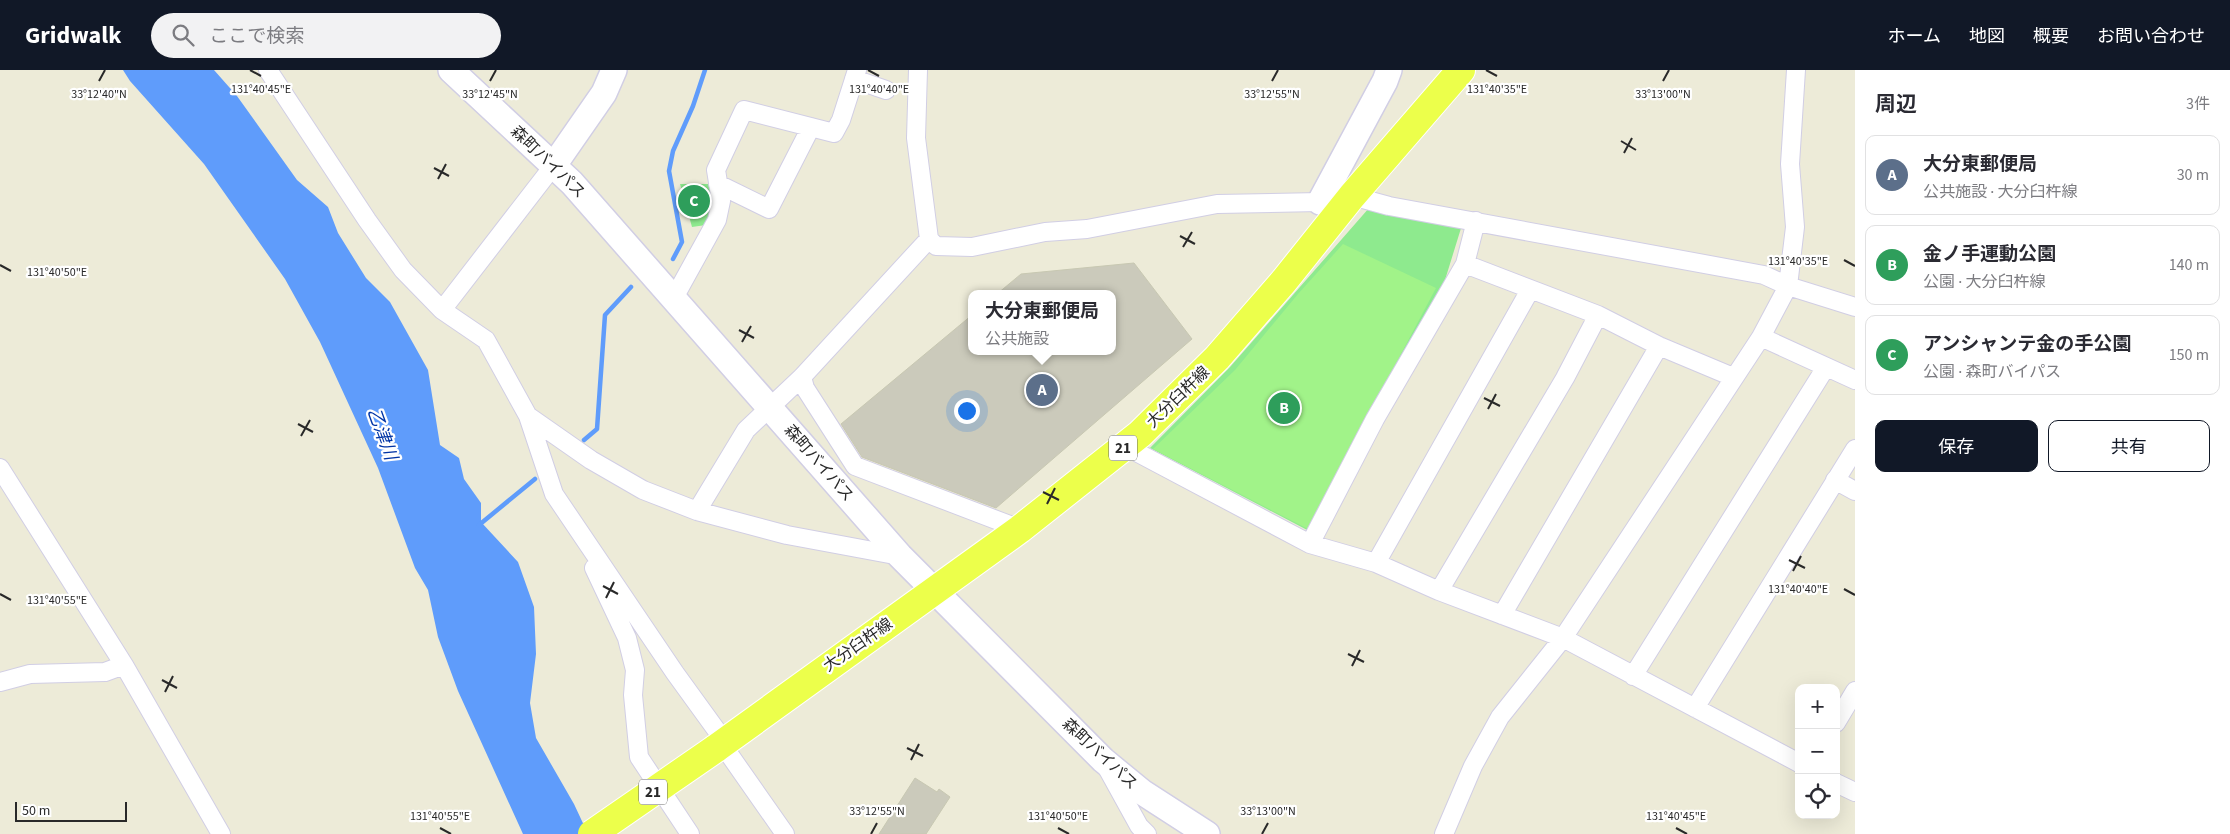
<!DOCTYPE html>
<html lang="ja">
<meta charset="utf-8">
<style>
:root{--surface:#fff;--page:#f2f2f3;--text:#2b2b33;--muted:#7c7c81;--line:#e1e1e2;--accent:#111827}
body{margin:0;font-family:"Source Sans 3","Noto Sans JP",sans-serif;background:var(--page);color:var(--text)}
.controls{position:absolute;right:15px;bottom:15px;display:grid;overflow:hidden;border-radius:10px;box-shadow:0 5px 20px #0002}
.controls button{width:45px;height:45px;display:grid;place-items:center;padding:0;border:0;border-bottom:1px solid var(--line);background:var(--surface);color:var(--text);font:25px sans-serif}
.scale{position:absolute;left:15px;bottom:12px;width:112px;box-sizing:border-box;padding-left:5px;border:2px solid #292929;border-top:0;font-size:14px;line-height:18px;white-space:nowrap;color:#292929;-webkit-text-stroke:4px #fff;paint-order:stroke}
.you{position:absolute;left:966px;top:340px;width:18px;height:18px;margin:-12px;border:4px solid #fff;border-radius:50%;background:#1a73e8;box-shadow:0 0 0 8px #1a73e833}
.badge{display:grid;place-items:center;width:32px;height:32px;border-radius:50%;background:var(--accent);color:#fff;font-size:16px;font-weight:700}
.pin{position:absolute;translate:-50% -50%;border:2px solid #fff;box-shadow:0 1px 5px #0006}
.popup{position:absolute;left:968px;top:220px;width:148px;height:65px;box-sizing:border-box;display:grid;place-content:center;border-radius:10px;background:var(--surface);filter:drop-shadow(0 1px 4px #0005);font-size:16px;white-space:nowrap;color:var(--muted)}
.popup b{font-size:19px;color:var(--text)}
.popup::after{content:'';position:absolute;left:50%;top:100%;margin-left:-10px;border:10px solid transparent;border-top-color:var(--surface)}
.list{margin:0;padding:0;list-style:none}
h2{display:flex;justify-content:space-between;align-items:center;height:65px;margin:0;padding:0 20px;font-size:21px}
h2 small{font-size:16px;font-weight:400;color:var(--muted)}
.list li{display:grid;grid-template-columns:32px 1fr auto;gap:15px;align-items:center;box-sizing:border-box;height:80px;margin:0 10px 10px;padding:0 10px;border:1px solid var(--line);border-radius:10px}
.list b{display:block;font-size:19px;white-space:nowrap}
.list p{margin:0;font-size:16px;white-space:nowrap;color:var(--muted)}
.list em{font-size:16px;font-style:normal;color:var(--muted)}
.actions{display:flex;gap:10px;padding:15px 20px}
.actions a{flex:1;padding:11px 0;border:1px solid var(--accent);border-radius:10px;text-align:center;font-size:18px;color:var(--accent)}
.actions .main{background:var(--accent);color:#fff}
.icon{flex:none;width:28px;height:28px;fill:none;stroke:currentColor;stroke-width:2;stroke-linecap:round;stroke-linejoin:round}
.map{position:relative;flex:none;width:1855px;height:764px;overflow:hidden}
header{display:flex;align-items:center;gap:30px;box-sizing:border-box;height:70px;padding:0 25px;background:var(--accent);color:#fff}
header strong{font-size:24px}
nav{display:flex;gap:28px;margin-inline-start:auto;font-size:18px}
.search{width:350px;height:45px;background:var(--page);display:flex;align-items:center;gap:12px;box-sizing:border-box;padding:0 18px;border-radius:28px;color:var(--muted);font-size:19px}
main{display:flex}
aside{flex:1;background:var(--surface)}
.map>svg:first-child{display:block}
.green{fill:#8eea8e}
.pitch{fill:#a1f389}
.water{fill:#5f9cfb}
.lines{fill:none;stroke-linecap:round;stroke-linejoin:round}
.stream{stroke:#5f9cfb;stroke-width:4.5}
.building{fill:#cbcabb;stroke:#c8c8b2}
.street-casing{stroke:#d1cee4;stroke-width:20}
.secondary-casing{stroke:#d1cee4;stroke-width:28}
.primary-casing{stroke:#fff;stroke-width:30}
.street{stroke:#fff;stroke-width:18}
.secondary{stroke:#fff;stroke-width:25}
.primary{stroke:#ecff4b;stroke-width:28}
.primary-bridge-casing{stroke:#fff;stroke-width:30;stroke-linecap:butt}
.primary-bridge{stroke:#ecff4b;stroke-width:28}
.ticks{fill:none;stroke:#292929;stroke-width:2}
.labels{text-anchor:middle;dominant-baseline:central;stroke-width:4.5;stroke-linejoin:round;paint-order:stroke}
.shield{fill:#fff;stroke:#696969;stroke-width:1}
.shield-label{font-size:15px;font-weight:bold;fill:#292929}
.street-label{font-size:16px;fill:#292929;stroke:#fff}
.water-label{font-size:18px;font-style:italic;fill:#0034a5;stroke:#fff}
.ticks-label{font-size:12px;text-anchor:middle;fill:#292929;stroke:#fff;stroke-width:4.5;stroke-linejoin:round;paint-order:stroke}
</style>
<header>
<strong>Gridwalk</strong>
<div class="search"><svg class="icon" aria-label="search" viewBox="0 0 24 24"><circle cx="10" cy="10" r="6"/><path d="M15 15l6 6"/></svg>ここで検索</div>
<nav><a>ホーム</a><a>地図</a><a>概要</a><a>お問い合わせ</a></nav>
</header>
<main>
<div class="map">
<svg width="1855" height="764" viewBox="0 0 1855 764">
<rect width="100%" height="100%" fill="#edebd8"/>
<path class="green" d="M680,114H710L711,125L705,127V139H712L706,155L692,157Z
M1369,138L1462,155L1445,210L1311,462L1150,378L1230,297Z"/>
<path class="pitch" d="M1343,174L1436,218L1308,459L1153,379L1235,300L1298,224Z"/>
<path class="water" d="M123,0H214L237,26L297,110L328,137L338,163L366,208L390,232L428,300L440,375L459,388L464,409L481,433V452L518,492L534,537L536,584L530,633L536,668L574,734L588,764H523L458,621L438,567L428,520L415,498L378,398L320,272L285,209L204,94L130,11Z"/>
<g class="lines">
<path class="stream" d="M673,189L682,172L669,101L673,81L693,36L705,0
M584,370L597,359L605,245L631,217
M479,455L535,409"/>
</g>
<path class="building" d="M1134,193L1192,269L996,438L862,387L841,354L972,245V281H1112V224H997L1021,204Z
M915,708L937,722L939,719L950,727L926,764H879Z"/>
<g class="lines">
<g class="street-casing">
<path id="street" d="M268,0L367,150L403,200L442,240L486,270L528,346L591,390L643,420L697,441L787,465L900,486
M918,0L916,68L929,169L936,176L972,177L1045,162L1087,159L1217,134L1320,132L1352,126L1389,136L1764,205L1788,216L1855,237
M854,9L886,20
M718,114L769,139L811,57
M1465,194L1476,151
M674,228L717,150L721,131L716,100L744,40L834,63L841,50L857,0
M442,240L554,95
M1761,267L1855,310
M802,307L805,318L855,396L1020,459
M528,346L554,424L675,603L725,672
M1125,376L1310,474L1376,493L1439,521L1563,568L1799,693
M0,398L124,595L221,764
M1835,410L1855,421
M697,441L746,360L802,307L929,169
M1310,474L1375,349L1465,194L1598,245L1659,276L1733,307
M1376,493L1530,220
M594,498L627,568L635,600L633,625L639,687L690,764
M1439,521L1565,308L1598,245
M1502,545L1659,276
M1633,606L1826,297
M0,612L30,604L105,602L124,595
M1695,638L1855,379
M1836,653L1855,621
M722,674L785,764
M1107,698L1139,756L1147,764
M1836,713L1855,722
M1444,764L1473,696L1500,647L1563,568L1761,267L1788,216L1795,157L1790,94L1796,0"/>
</g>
<g class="secondary-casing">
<path id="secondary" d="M451,0L572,113L900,486L1103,690L1142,722L1207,764
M554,95L604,23L614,0
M1320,132L1385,11L1389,0"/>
</g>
<g class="primary-casing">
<path id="primary" d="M715,679L1020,459L1140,364L1217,288L1284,211L1352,126L1461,0"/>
</g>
<use href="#street" class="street"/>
<use href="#secondary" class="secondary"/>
<use href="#primary" class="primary"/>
<g class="primary-bridge-casing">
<path id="primary-bridge" d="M592,764L715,679"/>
</g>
<use href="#primary-bridge" class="primary-bridge"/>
</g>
<path class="ticks" d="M250,0L261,6M868,0L879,6M1486,0L1497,6M99,11L105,0M490,11L496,0M1272,11L1278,0M1663,11L1669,0M1621,71L1636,80M1624,83L1632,68M434,98L449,106M438,109L446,94M1180,166L1195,174M1183,177L1192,162M1844,190L1855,196M0,195L11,201M739,260L754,268M742,272L751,256M1484,328L1500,336M1488,339L1496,324M298,354L313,362M301,366L310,350M1043,422L1059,430M1047,434L1055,418M1789,490L1805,498M1793,501L1801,486M603,516L618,524M1844,519L1855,525M0,524L11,530M606,528L614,512M1348,584L1364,592M1352,596L1360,580M162,610L177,618M165,622L173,606M907,678L923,686M911,690L919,674M440,758L451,764M1058,758L1069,764M1676,758L1687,764M871,764L877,753M1262,764L1268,753"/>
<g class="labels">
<g class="shield">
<rect x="1109" y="365.5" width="28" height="25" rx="4"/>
<rect x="639" y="709.5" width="28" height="25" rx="4"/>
</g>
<g class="shield-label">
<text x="1123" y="378">21</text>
<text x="653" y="722">21</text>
</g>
<g class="street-label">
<text transform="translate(548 92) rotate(44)">森町バイパス</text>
<text transform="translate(1178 327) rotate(-44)">大分臼杵線</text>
<text transform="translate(819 393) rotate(49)">森町バイパス</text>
<text transform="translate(858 575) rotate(-35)">大分臼杵線</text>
<text transform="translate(1100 684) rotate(43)">森町バイパス</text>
</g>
<g class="water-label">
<text transform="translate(382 364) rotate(70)">乙津川</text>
</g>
</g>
<g class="ticks-label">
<text x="261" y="23">131°40'45"E</text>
<text x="879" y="23">131°40'40"E</text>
<text x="1497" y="23">131°40'35"E</text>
<text x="99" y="28">33°12'40"N</text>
<text x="490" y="28">33°12'45"N</text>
<text x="1272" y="28">33°12'55"N</text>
<text x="1663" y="28">33°13'00"N</text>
<text x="1798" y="195">131°40'35"E</text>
<text x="57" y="206">131°40'50"E</text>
<text x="1798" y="523">131°40'40"E</text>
<text x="57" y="534">131°40'55"E</text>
<text x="877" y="745">33°12'55"N</text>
<text x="1268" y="745">33°13'00"N</text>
<text x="440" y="750">131°40'55"E</text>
<text x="1058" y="750">131°40'50"E</text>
<text x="1676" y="750">131°40'45"E</text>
</g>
</svg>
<div class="controls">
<button>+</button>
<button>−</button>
<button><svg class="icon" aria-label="locate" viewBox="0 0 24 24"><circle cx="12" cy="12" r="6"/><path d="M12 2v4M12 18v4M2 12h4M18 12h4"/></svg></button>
</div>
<div class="scale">50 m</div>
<div class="you"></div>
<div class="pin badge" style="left:1042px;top:320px;background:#5c6f8a">A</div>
<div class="popup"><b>大分東郵便局</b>公共施設</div>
<div class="pin badge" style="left:1284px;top:338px;background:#2e9e5b">B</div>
<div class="pin badge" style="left:694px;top:131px;background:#2e9e5b">C</div>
</div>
<aside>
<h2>周辺<small>3件</small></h2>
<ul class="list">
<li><span class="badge" style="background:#5c6f8a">A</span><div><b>大分東郵便局</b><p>公共施設 · 大分臼杵線</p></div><em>30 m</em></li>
<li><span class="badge" style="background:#2e9e5b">B</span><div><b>金ノ手運動公園</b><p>公園 · 大分臼杵線</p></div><em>140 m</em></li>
<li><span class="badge" style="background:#2e9e5b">C</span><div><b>アンシャンテ金の手公園</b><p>公園 · 森町バイパス</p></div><em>150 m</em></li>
</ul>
<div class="actions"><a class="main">保存</a><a>共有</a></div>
</aside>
</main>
